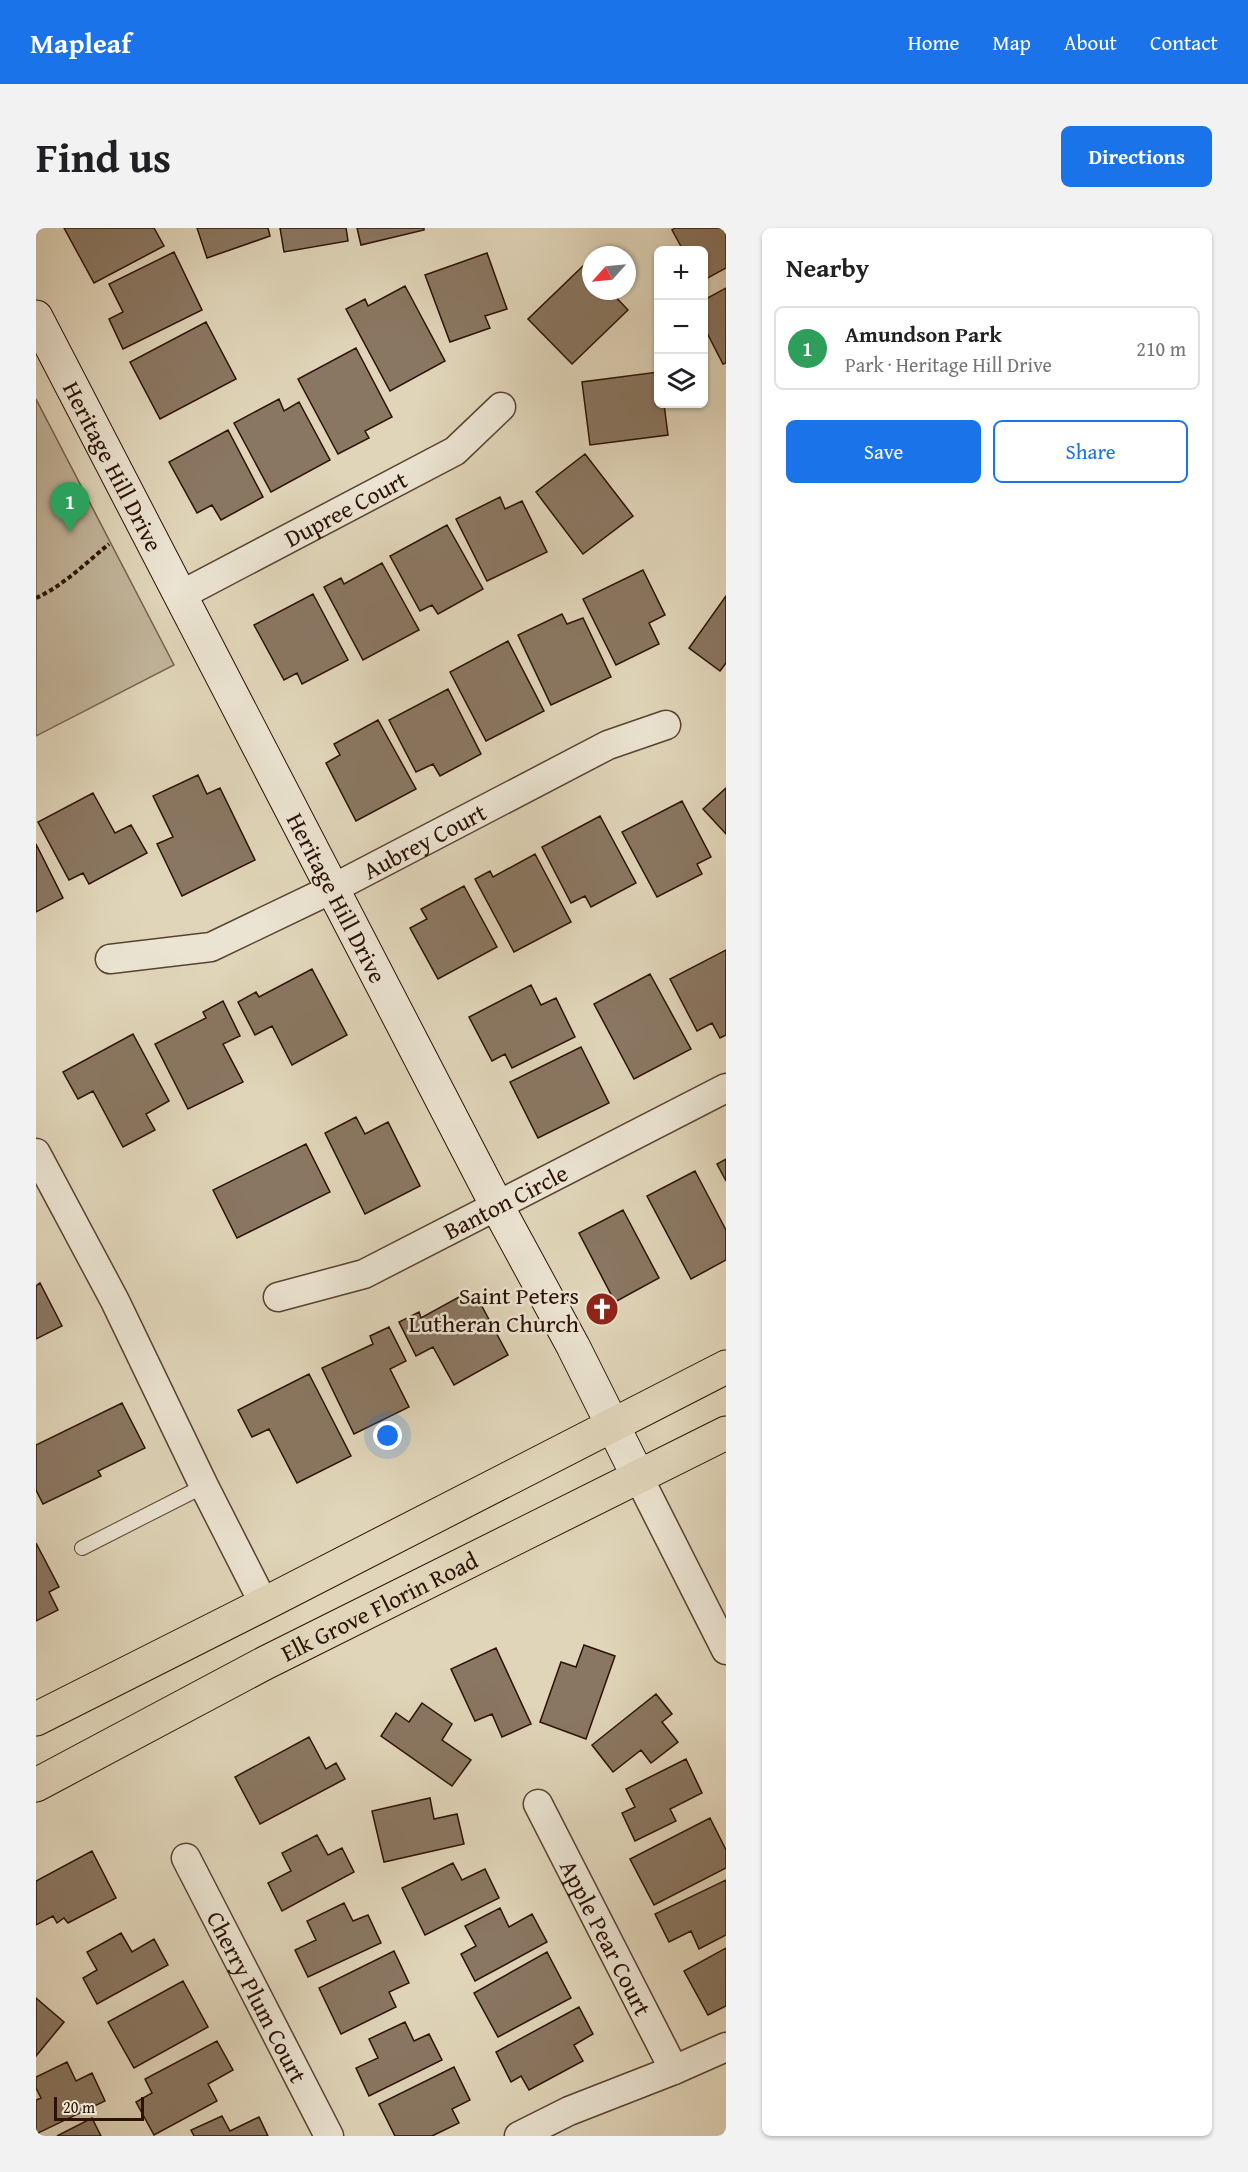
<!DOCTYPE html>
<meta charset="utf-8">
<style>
:root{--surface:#fff;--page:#f2f2f2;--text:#202124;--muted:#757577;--line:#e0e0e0;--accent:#1a73e8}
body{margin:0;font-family:"Gentium Book Plus",serif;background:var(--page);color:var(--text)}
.controls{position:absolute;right:18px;top:18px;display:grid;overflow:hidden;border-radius:9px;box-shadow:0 2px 4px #0004}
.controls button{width:54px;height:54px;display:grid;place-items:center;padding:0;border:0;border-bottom:2px solid var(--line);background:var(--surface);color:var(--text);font:30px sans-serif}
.compass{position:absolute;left:546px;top:18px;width:54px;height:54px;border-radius:50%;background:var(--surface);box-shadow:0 2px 4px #0004;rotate:243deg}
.scale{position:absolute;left:18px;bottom:15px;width:90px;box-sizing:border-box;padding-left:6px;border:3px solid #2c1104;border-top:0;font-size:16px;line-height:21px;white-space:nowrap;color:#2c1104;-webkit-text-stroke:4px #ebe4d2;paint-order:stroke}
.you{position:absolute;left:352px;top:1208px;width:21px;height:21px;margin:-15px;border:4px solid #fff;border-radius:50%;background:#1a73e8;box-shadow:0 0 0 9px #1a73e833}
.badge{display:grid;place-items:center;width:39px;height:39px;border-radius:50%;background:var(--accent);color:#fff;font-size:20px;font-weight:700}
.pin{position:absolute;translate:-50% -50px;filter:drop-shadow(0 2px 3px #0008)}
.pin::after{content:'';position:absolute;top:32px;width:21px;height:18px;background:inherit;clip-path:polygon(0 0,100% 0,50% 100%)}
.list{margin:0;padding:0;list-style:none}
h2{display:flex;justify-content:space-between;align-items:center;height:78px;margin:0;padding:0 24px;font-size:26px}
h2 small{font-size:20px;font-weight:400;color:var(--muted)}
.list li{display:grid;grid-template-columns:39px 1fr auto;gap:18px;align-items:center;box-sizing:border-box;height:84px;margin:0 12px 12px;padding:0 12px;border:2px solid var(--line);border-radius:9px}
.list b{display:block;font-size:22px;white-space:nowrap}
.list p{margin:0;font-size:20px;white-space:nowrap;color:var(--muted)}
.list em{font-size:20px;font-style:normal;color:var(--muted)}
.actions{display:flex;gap:12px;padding:18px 24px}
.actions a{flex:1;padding:14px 0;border:2px solid var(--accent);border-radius:9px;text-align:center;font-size:21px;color:var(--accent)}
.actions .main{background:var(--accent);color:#fff}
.icon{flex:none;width:33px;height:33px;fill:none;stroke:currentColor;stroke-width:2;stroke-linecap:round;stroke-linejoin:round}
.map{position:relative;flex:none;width:690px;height:1908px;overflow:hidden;border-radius:9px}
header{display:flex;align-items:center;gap:36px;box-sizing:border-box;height:84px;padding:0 30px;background:var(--accent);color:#fff}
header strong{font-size:28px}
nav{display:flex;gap:33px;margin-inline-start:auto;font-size:21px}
.intro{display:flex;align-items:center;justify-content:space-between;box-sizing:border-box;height:144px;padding:0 36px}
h1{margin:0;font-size:42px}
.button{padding:15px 27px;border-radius:9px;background:var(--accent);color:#fff;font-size:21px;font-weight:700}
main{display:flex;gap:36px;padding:0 36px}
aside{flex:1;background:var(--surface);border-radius:9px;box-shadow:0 2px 4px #0004}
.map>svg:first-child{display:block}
.green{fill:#c1b49a;stroke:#76624f;stroke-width:1.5}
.building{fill:#8a7762;stroke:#2c1104;stroke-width:1.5}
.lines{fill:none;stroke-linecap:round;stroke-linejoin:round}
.lane-casing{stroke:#594231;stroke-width:16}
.street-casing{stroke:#594231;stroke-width:31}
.secondary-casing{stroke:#2c1104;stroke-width:35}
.primary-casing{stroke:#2c1104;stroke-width:35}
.path{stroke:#2c1104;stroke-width:4;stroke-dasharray:4.5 3;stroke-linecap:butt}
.lane{stroke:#ebe4d2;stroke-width:14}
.street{stroke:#ebe4d2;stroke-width:28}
.secondary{stroke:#ebe4d2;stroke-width:33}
.primary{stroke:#e0d5b9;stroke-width:33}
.labels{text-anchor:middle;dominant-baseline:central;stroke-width:5;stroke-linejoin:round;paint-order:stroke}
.street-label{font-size:24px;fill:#2c1104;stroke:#ebe4d2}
.poi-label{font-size:24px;fill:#2c1104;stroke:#ebe4d2;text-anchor:end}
</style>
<header>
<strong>Mapleaf</strong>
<nav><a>Home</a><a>Map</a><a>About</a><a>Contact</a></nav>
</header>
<div class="intro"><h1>Find us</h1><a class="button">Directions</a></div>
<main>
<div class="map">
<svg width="690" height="1908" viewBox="0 0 690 1908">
<rect width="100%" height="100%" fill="#e0d5b9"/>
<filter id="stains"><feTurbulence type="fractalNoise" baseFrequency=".00333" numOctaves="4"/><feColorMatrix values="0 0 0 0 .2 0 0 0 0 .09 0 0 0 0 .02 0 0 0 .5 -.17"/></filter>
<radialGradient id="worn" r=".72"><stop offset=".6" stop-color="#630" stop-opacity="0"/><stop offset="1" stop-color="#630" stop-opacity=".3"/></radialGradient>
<path class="green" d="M0,171L138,437L0,508Z"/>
<path class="building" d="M28,0H118L128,18L58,55Z
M161,0H232L234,8L171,30Z
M244,0H310L312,13L248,24Z
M321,0H388V2L325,17Z
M639,0H690V40L668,52V22H647L636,2Z
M138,24L166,82L87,121L73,91L87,84L73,56Z
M451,25L471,81L449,88L454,100L414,114L389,47Z
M548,37L555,43V63H574L592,82L536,136L492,91Z
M369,58L409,133L354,163L310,81L329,71L332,78Z
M690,60V135L687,136L668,99V72Z
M170,94L200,151L124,191L94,134Z
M320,120L356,189L329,203L333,210L302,226L262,151Z
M622,144V176H628L632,207L554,217L546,154Z
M243,171L248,183L263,174L294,232L235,264L198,195Z
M192,202L227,269L185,292L176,277L161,285L133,234Z
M549,226L597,288L547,326L500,264Z
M464,269L469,281L486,273L511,324L451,353L420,291Z
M411,297L447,361L402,386L396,377L384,383L354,328Z
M346,335L383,402L327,432L288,359L305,350L308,356Z
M607,342L629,387L613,395L623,416L580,437L547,371Z
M277,366L312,432L266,456L261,445L248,452L218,397Z
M690,368V435L684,443L653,420Z
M526,386L531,396L547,390L575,449L515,477L482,407Z
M472,413L508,483L450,513L414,444Z
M412,461L445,526L404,548L397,536L380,544L353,492Z
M342,492L380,561L320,593L290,535L304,527L298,516Z
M162,547L171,566L184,560L219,632L146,668L121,616L137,609L117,568Z
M690,560V606L667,581Z
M57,565L79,605L95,597L111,625L53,656L47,645L33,652L2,594Z
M646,573L675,629L661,636L666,646L621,669L586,604Z
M564,588L600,655L555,679L549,668L535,675L506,619Z
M0,616L27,670L0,684Z
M499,626L535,694L478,724L439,651L454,643L457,649Z
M428,658L461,719L402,751L374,700L391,691L385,681Z
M690,722V807L684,810L676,795L661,803L634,751Z
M276,741L311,807L256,837L236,798L219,807L202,774L220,764L223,769Z
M614,746L655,821L598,851L558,776Z
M495,757L505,777L520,770L539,809L476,840L469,826L456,833L433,789Z
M187,773L204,808L187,816L207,854L152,881L119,816L170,790L167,784Z
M97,806L133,873L110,886L119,902L87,919L57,863L42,871L27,844Z
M545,819L573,875L502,910L474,854Z
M320,889L329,906L352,894L384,958L329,986L289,905Z
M270,916L294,964L201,1010L177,962Z
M690,931V953L681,936Z
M659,943L690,1002V1032L655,1051L611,968Z
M587,982L623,1050L579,1074L543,1005Z
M4,1055L26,1098L0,1111V1058Z
M423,1069L428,1078L442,1071L472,1127L418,1157L397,1119L380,1128L363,1094L383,1084L385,1090Z
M353,1099L370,1133L354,1141L373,1179L318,1206L286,1140L337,1116L334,1108Z
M273,1146L315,1228L261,1255L233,1201L216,1209L202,1182Z
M86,1175L109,1220L62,1243L65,1248L7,1276L0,1262V1217Z
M0,1315L23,1359L13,1364L22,1382L0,1393Z
M548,1417L579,1428L550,1511L504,1494L525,1434L540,1439Z
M460,1420L495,1496L466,1509L456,1486L439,1493L415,1441Z
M620,1466L636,1486L626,1494L642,1514L615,1535L605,1522L577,1544L556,1517Z
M386,1475L416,1496L406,1512L435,1532L416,1558L345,1508L360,1485L373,1494Z
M273,1509L290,1541L300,1535L309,1551L224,1596L199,1549Z
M650,1531L666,1565L634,1581L640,1593L599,1613L586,1585L599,1579L590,1561Z
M394,1570L398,1591L421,1586L428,1616L348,1634L336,1583Z
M674,1590L690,1622V1640L618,1677L594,1631Z
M281,1607L292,1627L306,1620L318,1644L246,1683L232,1655L255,1643L246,1625Z
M56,1623L80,1670L32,1695L28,1690L21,1695L17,1688L0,1697V1653Z
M417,1635L426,1652L449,1641L463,1670L389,1707L366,1660Z
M690,1652V1707L663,1721L655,1703L633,1714L619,1686Z
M308,1675L317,1693L332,1687L345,1715L272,1749L259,1722L280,1712L271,1693Z
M464,1680L473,1699L496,1686L511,1714L439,1753L425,1726L440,1718L429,1698Z
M85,1705L96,1724L118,1711L132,1737L61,1776L47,1750L61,1742L51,1724Z
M690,1720V1778L672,1787L648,1743Z
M358,1723L373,1755L353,1764L360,1779L305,1806L283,1760Z
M511,1724L535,1770L462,1809L438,1765Z
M147,1753L172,1799L98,1840L72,1794Z
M0,1770L28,1794L0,1828Z
M543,1779L557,1806L538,1817L547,1833L493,1862L485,1848L475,1854L460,1824Z
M369,1794L378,1813L393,1806L406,1832L333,1868L320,1840L342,1830L333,1811Z
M181,1813L197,1842L172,1856L181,1873L118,1907L100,1874L116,1865L109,1851Z
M31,1834L40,1853L56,1845L69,1873L0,1906V1872L5,1870L0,1860V1849Z
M418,1839L434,1872L416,1881L423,1895L396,1908H359L343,1876Z
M186,1888L194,1903L223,1889L232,1908H158L155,1902Z
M56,1890L65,1908H21Z"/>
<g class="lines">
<g class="lane-casing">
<path id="lane" d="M46,1320L168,1258"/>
</g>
<g class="street-casing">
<g id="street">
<path id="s1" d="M145,367L419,223L465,179"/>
<path id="s2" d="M74,731L175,719L296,661L572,517L630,497"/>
<path d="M0,925L79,1073L168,1258L228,1376"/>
<path id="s3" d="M242,1069L328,1046L690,860"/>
<path d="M603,1250L690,1422"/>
<path id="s4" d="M502,1576L638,1842"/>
<path id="s5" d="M150,1630L293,1908"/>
<path d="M483,1908L533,1883L638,1842L690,1819"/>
</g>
</g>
<g class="secondary-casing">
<g id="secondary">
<path id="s6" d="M0,89L461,978L537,1118L603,1250"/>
</g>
</g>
<g class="primary-casing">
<g id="primary">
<path d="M0,1491L228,1376L690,1139"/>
<path id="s7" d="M0,1557L229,1435L690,1205"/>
</g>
</g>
<path class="path" d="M0,370C27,358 51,334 73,316"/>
<use href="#lane" class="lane"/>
<use href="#street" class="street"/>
<use href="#secondary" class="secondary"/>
<use href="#primary" class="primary"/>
</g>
<defs>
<g id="church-disc" transform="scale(1.725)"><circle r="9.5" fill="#8f2418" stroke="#ebe4d2"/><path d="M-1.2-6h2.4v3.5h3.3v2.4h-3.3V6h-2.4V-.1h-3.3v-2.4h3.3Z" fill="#fff"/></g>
</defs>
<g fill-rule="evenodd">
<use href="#church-disc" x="566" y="1081"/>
</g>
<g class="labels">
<g class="street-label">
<text stroke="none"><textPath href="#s6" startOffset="168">Heritage Hill Drive</textPath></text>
<text stroke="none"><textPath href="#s1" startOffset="186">Dupree Court</textPath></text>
<text stroke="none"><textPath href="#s2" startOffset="340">Aubrey Court</textPath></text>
<text stroke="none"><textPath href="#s6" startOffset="654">Heritage Hill Drive</textPath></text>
<text stroke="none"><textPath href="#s3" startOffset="248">Banton Circle</textPath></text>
<text stroke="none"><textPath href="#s7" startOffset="387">Elk Grove Florin Road</textPath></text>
<text stroke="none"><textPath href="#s4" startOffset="150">Apple Pear Court</textPath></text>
<text stroke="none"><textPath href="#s5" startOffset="156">Cherry Plum Court</textPath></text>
</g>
<g class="poi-label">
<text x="543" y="1067">Saint Peters<tspan x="543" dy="28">Lutheran Church</tspan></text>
</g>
</g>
<rect width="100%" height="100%" filter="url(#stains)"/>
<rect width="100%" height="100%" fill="url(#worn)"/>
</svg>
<div class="controls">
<button>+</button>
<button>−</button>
<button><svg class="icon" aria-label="layers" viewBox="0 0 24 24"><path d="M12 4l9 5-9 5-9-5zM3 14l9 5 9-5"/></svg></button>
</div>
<svg class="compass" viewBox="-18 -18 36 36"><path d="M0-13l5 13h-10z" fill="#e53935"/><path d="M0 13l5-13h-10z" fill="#757577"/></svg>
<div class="scale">20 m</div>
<div class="you"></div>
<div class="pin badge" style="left:34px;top:304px;background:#2e9e5b">1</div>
</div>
<aside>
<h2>Nearby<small></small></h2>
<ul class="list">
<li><span class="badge" style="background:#2e9e5b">1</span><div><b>Amundson Park</b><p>Park · Heritage Hill Drive</p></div><em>210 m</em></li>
</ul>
<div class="actions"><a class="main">Save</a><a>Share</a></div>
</aside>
</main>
